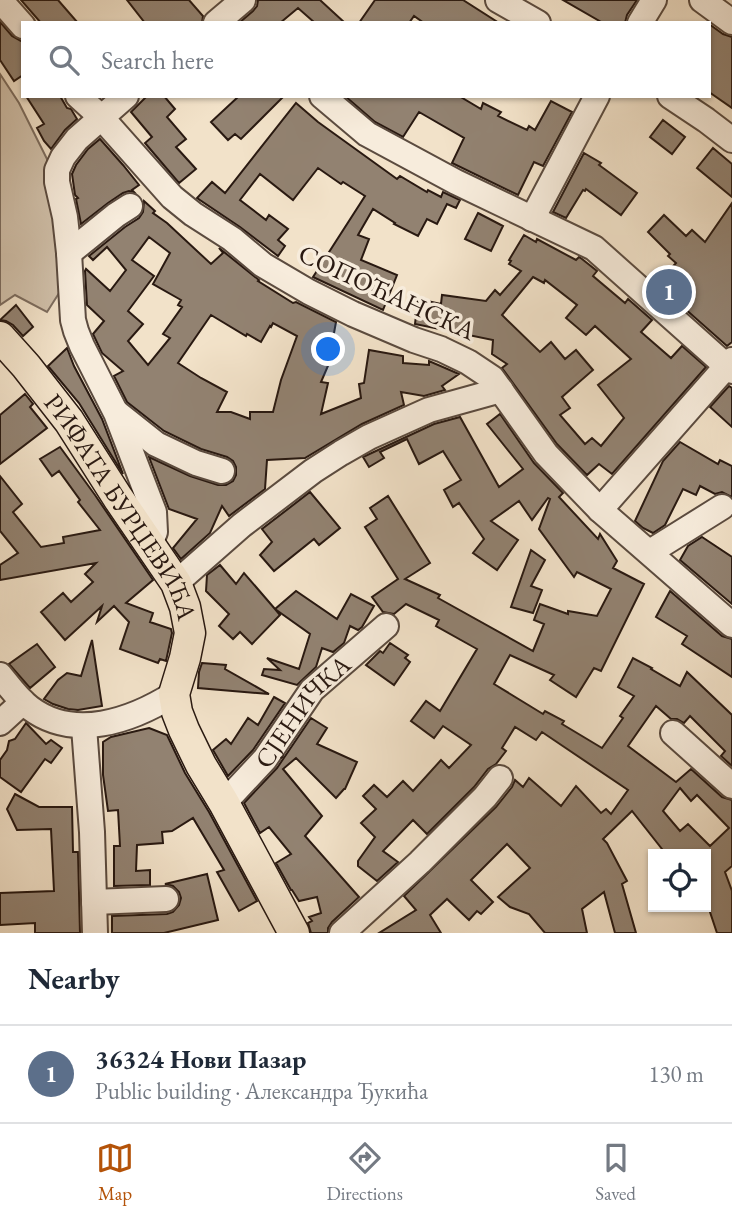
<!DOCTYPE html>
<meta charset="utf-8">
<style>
:root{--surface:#fff;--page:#f2f2f3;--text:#1f2937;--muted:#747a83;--line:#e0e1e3;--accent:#b45309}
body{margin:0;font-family:"EB Garamond",serif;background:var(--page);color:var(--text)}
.controls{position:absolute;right:21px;bottom:21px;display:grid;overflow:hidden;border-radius:0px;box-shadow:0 2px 5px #0004}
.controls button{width:63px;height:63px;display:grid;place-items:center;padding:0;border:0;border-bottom:2px solid var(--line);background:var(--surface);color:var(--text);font:35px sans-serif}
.you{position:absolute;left:329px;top:350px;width:24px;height:24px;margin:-18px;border:5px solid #fff;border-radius:50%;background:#1a73e8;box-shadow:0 0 0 10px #1a73e833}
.badge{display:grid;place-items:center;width:46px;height:46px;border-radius:50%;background:var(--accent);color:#fff;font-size:23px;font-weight:700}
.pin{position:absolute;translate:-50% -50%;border:4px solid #fff;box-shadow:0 2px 7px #0006}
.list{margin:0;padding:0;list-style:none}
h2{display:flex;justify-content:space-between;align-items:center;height:91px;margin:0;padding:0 28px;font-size:30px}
h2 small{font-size:23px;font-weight:400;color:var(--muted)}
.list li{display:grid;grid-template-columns:46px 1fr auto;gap:21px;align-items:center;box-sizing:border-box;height:98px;padding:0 28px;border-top:2px solid var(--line)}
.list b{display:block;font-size:26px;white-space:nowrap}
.list p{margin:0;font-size:23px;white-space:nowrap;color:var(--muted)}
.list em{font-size:23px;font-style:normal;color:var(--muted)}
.icon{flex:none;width:38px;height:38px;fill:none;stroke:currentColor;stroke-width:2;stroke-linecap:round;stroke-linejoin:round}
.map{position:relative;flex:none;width:732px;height:933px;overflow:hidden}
.search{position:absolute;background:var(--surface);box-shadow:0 2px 5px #0004;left:21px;right:21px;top:21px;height:77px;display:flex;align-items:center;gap:18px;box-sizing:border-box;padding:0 24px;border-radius:0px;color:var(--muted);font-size:26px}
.sheet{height:189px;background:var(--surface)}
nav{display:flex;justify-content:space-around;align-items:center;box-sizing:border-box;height:98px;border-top:2px solid var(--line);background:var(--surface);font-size:19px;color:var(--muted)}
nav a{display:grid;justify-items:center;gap:4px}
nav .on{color:var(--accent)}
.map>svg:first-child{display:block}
.green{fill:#d0c0aa;stroke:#7c6c5e;stroke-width:2}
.building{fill:#928271;stroke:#291911;stroke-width:2;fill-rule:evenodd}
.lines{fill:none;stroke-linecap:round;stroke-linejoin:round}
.minor-casing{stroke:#5b4b3f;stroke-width:28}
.major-casing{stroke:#291911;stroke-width:33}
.minor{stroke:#f7ecdc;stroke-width:24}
.major{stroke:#f2e2c9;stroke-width:30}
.labels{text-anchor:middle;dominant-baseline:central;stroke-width:7;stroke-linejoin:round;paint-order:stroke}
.street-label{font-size:26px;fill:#291911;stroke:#f7ecdc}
</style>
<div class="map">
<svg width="732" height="933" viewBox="0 0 732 933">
<rect width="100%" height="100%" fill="#f2e2c9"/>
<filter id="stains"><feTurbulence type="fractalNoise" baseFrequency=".00286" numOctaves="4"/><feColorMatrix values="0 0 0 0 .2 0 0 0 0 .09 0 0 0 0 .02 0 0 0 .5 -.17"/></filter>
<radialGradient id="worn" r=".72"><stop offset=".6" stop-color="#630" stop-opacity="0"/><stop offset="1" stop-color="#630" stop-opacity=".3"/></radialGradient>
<path class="green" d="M0,74L19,103L49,163L61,290L47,312L15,295L0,305Z"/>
<path class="building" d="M21,0H58L78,23H41Z
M127,0H189L203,16L202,23H145Z
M258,0H320L345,23H315L298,8L280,23H239L253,11L257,6Z
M375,0H463L499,23H424L414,16L409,23H359Z
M563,0H637L627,15L625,23H603Z
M0,22L12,36L23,42V75L14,81L0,60Z
M709,24L723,34L732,37V108L709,92Z
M26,96H60L67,108L71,109L77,119L65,130L51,149L44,141L37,128L44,124Z
M147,96H164L175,109L167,117L186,139L176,147L196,169L179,183L145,143L152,137L131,112Z
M239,96H284L241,139L235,134L228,140L211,122Z
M345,96H459L481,109L483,103L501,112L498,116L527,130L529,126L535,130L551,101L572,112L543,166L534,162L518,195L452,163L464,138L419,112L403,137L375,122Z
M296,103L318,122L397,179L400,176L427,192L428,190L441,197L443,192L460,200L456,208L447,204L437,224L427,219L418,236L394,224L395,223L373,209L358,235L369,239L361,260L397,275L383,310L313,277L365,196L343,182L341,184L318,168L293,200L260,174L240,200L266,220L269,215L288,229L278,240L285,246L278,256L240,227L197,198L212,182L225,193Z
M663,120L685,137L672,154L650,137Z
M100,139L123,165L139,185L132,190L134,192L129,191L123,193L108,203L81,224L76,199L78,198L75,195L72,174L76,165L88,149Z
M713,148L732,164V197L697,168Z
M584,153L601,163L599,165L637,193L621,215L586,189L585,191L583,190L566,218L553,212Z
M144,201L155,211L153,213L167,223L211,264L223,253L219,248L259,280L258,281L293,303L296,302L336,322L332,344L337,345L321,382L328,383L321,414L361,398L359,384L364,383L369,350L403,356V363L429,365V361L459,374L442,386L445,390L424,396L401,392L404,405L362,424L305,458L267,460L265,489L229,516L222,506L210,533L181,559L173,548L197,519L169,509L149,457L190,476L218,485H226L233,481L236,475V467L233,461L227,457L201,449L164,431L127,402L114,376L123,371L102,353L93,334L104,321L87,305L85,271L86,269L110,291L126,270L107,247L93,260L89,256L125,227L139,218L143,212ZM149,237L170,253L153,284L181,300L178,305L182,307L163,334L170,338L148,365L128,341L143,324L128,311L154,276L132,260ZM211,315L246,336L247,334L261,342L270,326L271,327L273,323L297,336L281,380L273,412H250V419L231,412H217L227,392L201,378L178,363Z
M732,203V342L727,346L657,284L676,263L668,256L670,254L648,232L664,215L686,236L692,230L705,242Z
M478,213L503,226L491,251L465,239Z
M524,235L536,242L537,239L576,260L579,257L582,259L597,271L593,276L625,303L628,299L652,320L641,332L671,358L682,346L706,367L612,474L599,464L587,475L557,444L502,368L507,364L492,354L493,340L415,324L418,299L441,304L442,295L486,301L495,290L500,295L521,271L509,264L511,261L509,260ZM533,277L544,283L545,280L577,305L566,318L586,335L595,326L631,359L598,385L624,418L601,446L592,438L585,444L560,415L570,408L562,397L593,370L576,350L565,359L551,342L540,352L502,315Z
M16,305L33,327L23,336L13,325L6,321L0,320Z
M67,348L74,366L102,419L123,474L79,403L48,366Z
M729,386L732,388V427L710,407Z
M25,394L33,404L30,407L47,428L0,464V415Z
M500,414L534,463L563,493L559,497L598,539L600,534L617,561L613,568L644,584L601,671L594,668L576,697L550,680L554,675L510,655L494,684L543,714L545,711L564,721L562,724L602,748L623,718L620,716L634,696L618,687L633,658L652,668L651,669L680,686L687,672L732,715V766L721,756L725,751L690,716L684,723L677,719H671L656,706L628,746L676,782L691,769L722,797L732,800V866L725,872L732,891V933H717L706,900V854H666L632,811L603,839L607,843L627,881L622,884L636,933H615L604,892L582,909L587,933H545L529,914L510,907L498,897L530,868L507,844L471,880L493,902L481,914L477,911L469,920L447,899L430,915L441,933H379L416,910L404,896L496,807L512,787L515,780L523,787L529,778L561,806L576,786L601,813L606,809L611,814L628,790L542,732L536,740L515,727L502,748L506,751L496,764L488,769L474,787L427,834L413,820L383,851L398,862L377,881L358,866V861L375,837L361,823L376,809L363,796L374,785L387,797L403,781L413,791L441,760L449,768L471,745L443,726L434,738L411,721L426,701L440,711L477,649L436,626L439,620L406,604L394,614L383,612L372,597L398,579L365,527L377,519L370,508L388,496L430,563L405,579L440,595L438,598L533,651L544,624L534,620L540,604L568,614V611L597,616L611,589L577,572L574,577L539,529L550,499L548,498L532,520L519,501L491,521L518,540L497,570L473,553L484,539L459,503L453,507L444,490L461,480L443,451L419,464L407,439L380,452L384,458L369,467L363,457L434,424L460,417L499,487L523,469L487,424ZM680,788L691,801L697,795L729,828L710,846L688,824L680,831L663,811Z
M680,442L718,464L720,460L732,466V497L722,492L715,494L700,486L696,495L683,489L665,525L653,533L643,528L635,521L663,461Z
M60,447L95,495L153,580L126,603L153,613L150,622L171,629L172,633L166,661L160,659L158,663L120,649L129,622L114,606L97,622L102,606L65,640L41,612L63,593L71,602L93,582L85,574L96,563L0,580V565L18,553L0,531V476L22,504L13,512L41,547L64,543L63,537L100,530L78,502L80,500L59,471L52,476L40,459Z
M310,492L340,528L319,545L314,539L274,571L260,555L272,542L262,529Z
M702,537L732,557V604L680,560L688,546Z
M531,550L545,560L531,586L542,590L533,613L511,607Z
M220,565L236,584L244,573L275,609L296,591L337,619L351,594L374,606L362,627L358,630L350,626L344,643L333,652L322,648L316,667L297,685L262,675L264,669L280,670L267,658L299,669L310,634L275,609L280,615L252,644L240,632L233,639L219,626L229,614L206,591L207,575Z
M670,591L722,636L732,639V677L682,644L687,636L656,617Z
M92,640L102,706L78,710L68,709L53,704L44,699L58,680L67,673L81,676Z
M390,643L408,655L405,658L410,662L394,685L366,665L380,651L383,653Z
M37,644L55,667L30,688L9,664Z
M202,663L226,665L225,669L269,694L198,688L199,672Z
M274,697L285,703L253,750L228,776L213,750L226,739L231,744L248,718L258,725Z
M311,718L327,728L317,744L357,762L345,789H344L336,798L296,758L283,769L322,816L305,836L359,897L332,922L328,928V933H311L308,923L312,921L309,917L321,913L317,897L299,901L292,890H291L276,863L291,854L269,827L260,833L244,803L277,768Z
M26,723L46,744L51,740L62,748L51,763L45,759L21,792L0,777V760L7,750L9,741L15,739Z
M149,728L167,735L185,773L209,812L257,901L239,911L217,872L224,870L193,818L172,831L162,832L163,843L137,845L136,871L150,870V885L114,886V846H120L118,810L108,811L103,775V742L111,737Z
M15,794L39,807H72L73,852H78L80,933H35V923L0,925V893L54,891L51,829L17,830L7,809Z
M207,874L218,920L164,933H112V916L167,914L173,912L179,905L181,898L179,892L173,886L165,884Z"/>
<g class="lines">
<g class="minor-casing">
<g id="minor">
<path d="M0,0L23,26"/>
<path d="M498,0L538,23"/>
<path d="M702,0L732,22"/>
<path d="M216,23L243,0"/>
<path d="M640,23L654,0"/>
<path d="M78,96L101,117L172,197L193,214L232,239L263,265L309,292L353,314L414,340L441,349L468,362L492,378L546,454L600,510L732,625"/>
<path d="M126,96L77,139L63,157L57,170V182L65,217L69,253L73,320L76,331L82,346L116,413L154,512L155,532L150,544"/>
<path d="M322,96L367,134L456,182L594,248L732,371"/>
<path d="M670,96L706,120L732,140"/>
<path d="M532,219L597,96"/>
<path d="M69,253L116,215L130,206"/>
<path d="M117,413L156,444L196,463L222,471"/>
<path d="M600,510L732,360"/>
<path d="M650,552L722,507"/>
<path d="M176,583L242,525L313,471L341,453L369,437L429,410L501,390"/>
<path d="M0,675C9,686 18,699 30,708C74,741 131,721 174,694"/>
<path d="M0,723L23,702"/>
<path d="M84,727L92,832L95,933"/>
<path d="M673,733L732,786"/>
<path id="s1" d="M224,803L265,759L312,690L386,626"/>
<path d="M94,902L166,899"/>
<path d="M342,933L420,862L485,797L500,778"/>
</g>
</g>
<g class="major-casing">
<g id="major">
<path id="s2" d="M0,337L26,366L69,421L118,498L176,583L185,607L190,633L185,658L174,694L177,712L184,730L201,765L224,803L294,933"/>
</g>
</g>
<use href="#minor" class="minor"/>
<use href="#major" class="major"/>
</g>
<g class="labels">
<g class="street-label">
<text transform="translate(387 292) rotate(25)">СОПОЋАНСКА</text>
<text stroke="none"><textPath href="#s2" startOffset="210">РИФАТА БУРЏЕВИЋА</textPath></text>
<text stroke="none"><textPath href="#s1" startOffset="121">СЈЕНИЧКА</textPath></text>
</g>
</g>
<rect width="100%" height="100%" filter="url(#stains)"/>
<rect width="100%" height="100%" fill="url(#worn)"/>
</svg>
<div class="controls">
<button><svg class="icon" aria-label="locate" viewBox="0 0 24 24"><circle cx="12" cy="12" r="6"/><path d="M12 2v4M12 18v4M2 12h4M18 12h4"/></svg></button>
</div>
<div class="you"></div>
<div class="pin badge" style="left:669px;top:292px;background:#5c6f8a">1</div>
<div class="search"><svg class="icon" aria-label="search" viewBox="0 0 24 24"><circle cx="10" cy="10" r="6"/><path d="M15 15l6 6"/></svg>Search here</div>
</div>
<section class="sheet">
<h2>Nearby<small></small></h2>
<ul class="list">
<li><span class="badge" style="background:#5c6f8a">1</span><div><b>36324 Нови Пазар</b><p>Public building · Александра Ђукића</p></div><em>130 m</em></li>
</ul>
</section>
<nav>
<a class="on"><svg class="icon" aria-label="map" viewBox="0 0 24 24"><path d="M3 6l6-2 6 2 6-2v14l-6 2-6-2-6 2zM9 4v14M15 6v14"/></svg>Map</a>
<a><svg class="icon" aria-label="directions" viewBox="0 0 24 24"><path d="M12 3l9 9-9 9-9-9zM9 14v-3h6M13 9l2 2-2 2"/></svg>Directions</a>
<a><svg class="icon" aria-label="saved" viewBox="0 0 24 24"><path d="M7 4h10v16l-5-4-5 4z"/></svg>Saved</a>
</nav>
